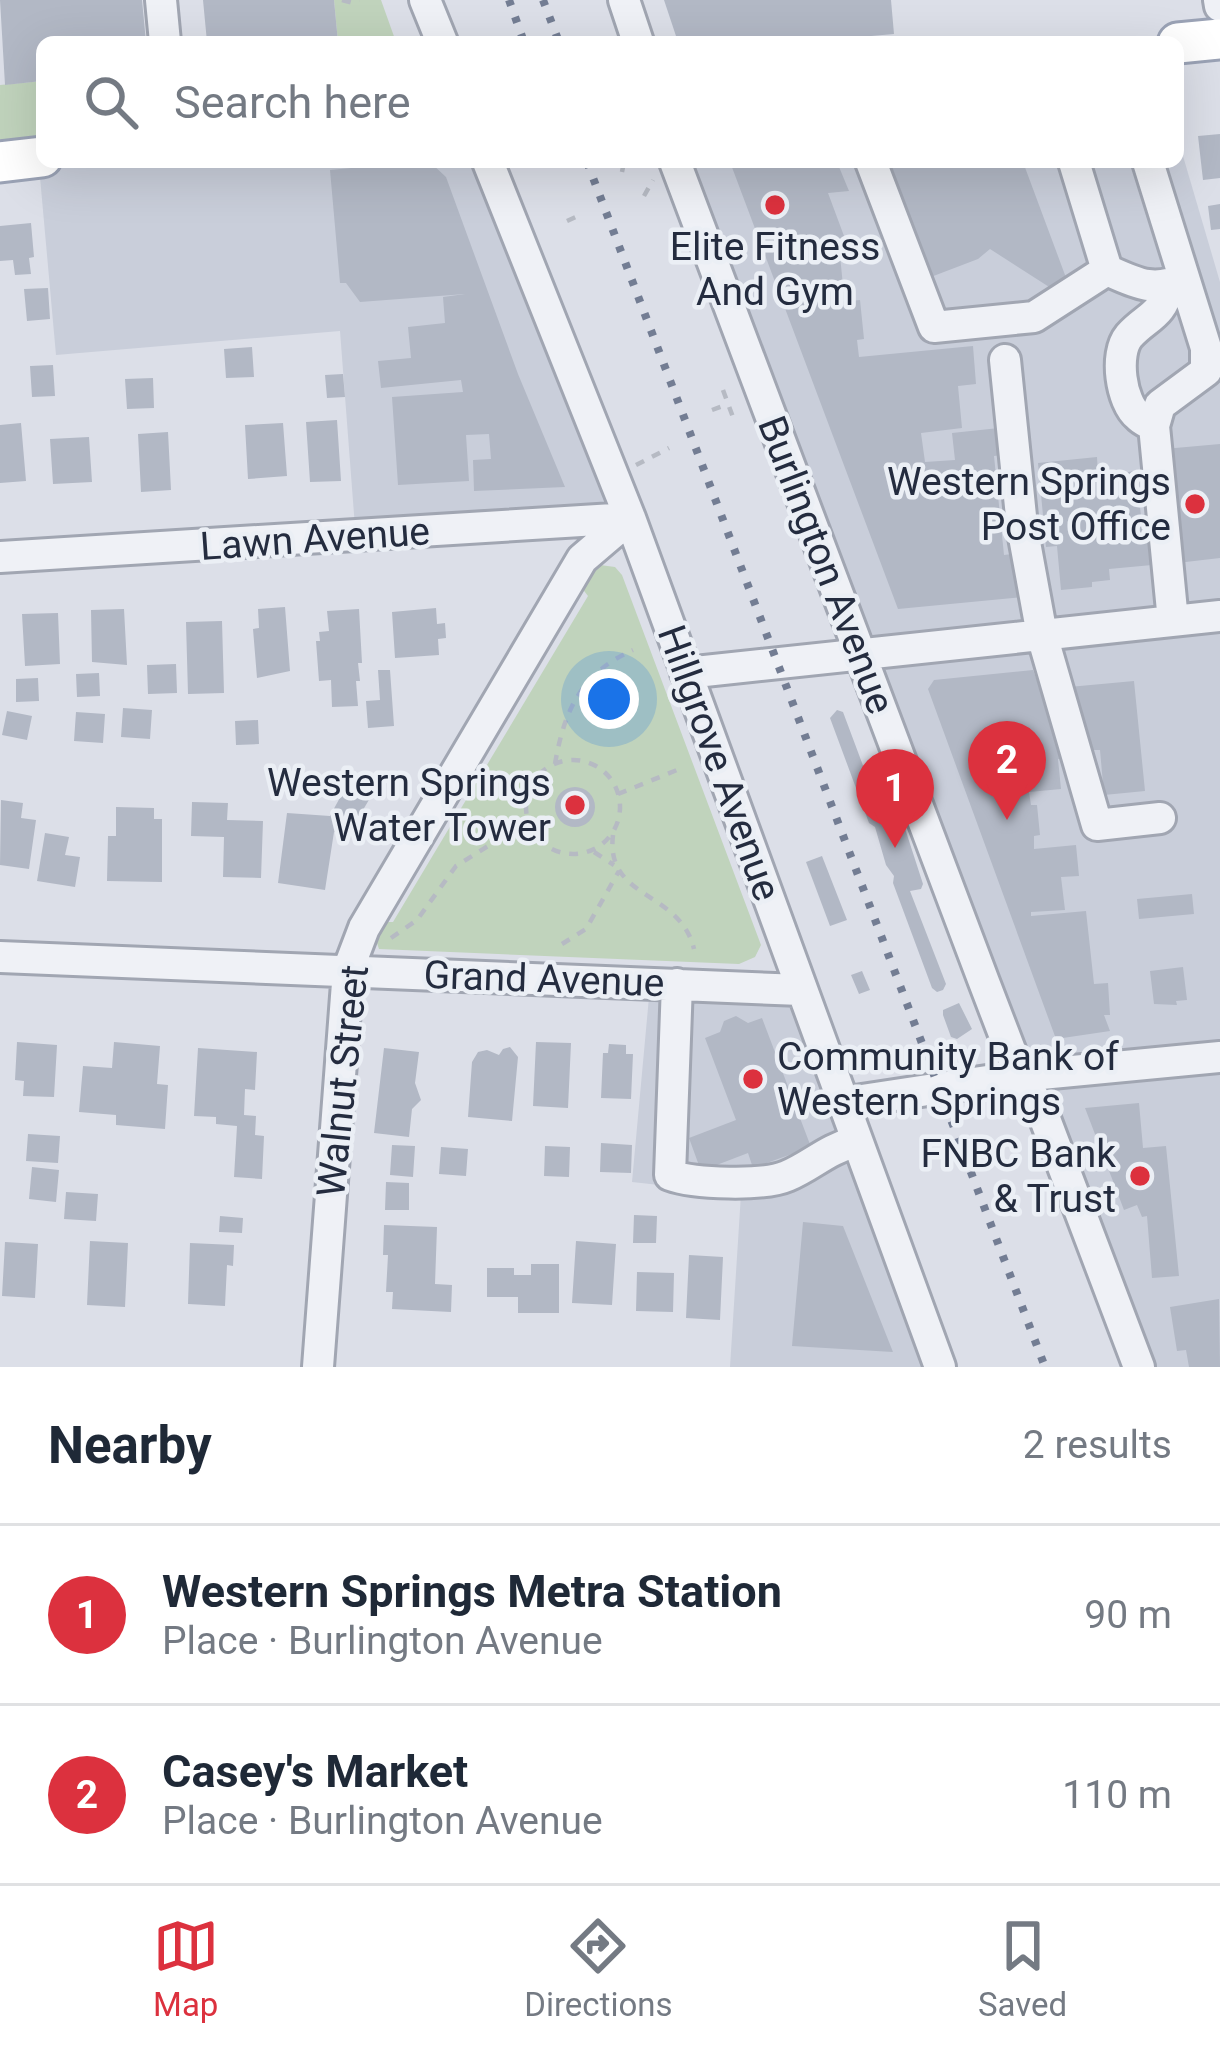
<!DOCTYPE html>
<meta charset="utf-8">
<style>
:root{--surface:#fff;--page:#f6f6f7;--text:#1f2937;--muted:#747a83;--line:#e0e1e3;--accent:#dc313e}
body{margin:0;font-family:Roboto,sans-serif;background:var(--page);color:var(--text)}
.you{position:absolute;left:609px;top:699px;width:42px;height:42px;margin:-30px;border:9px solid #fff;border-radius:50%;background:#1a73e8;box-shadow:0 0 0 18px #1a73e833}
.badge{display:grid;place-items:center;width:78px;height:78px;border-radius:50%;background:var(--accent);color:#fff;font-size:39px;font-weight:700}
.pin{position:absolute;translate:-50% -99px;filter:drop-shadow(0 3px 6px #0008)}
.pin::after{content:'';position:absolute;top:63px;width:42px;height:36px;background:inherit;clip-path:polygon(0 0,100% 0,50% 100%)}
.list{margin:0;padding:0;list-style:none}
h2{display:flex;justify-content:space-between;align-items:center;height:156px;margin:0;padding:0 48px;font-size:51px}
h2 small{font-size:39px;font-weight:400;color:var(--muted)}
.list li{display:grid;grid-template-columns:78px 1fr auto;gap:36px;align-items:center;box-sizing:border-box;height:180px;padding:0 48px;border-top:3px solid var(--line)}
.list b{display:block;font-size:45px;white-space:nowrap}
.list p{margin:0;font-size:39px;white-space:nowrap;color:var(--muted)}
.list em{font-size:39px;font-style:normal;color:var(--muted)}
.icon{flex:none;width:66px;height:66px;fill:none;stroke:currentColor;stroke-width:2;stroke-linecap:round;stroke-linejoin:round}
.map{position:relative;flex:none;width:1220px;height:1367px;overflow:hidden}
.search{position:absolute;background:var(--surface);box-shadow:0 12px 48px #0002;left:36px;right:36px;top:36px;height:132px;display:flex;align-items:center;gap:30px;box-sizing:border-box;padding:0 42px;border-radius:18px;color:var(--muted);font-size:45px}
.sheet{height:516px;background:var(--surface)}
nav{display:flex;justify-content:space-around;align-items:center;box-sizing:border-box;height:168px;border-top:3px solid var(--line);background:var(--surface);font-size:33px;color:var(--muted)}
nav a{display:grid;justify-items:center;gap:6px}
nav .on{color:var(--accent)}
.map>svg:first-child{display:block}
.built{fill:#c9ceda}
.green{fill:#c0d3bc}
.building{fill:#b2b8c5}
.lines{fill:none;stroke-linecap:round;stroke-linejoin:round}
.minor-casing{stroke:#a1a6b2;stroke-width:36}
.major-casing{stroke:#9aa2b5;stroke-width:45}
.path{stroke:#b6bac3;stroke-width:4.5;stroke-dasharray:9 9;stroke-linecap:butt}
.minor{stroke:#eff1f6;stroke-width:30}
.major{stroke:#fff;stroke-width:39}
.rail{stroke:#737d93;stroke-width:8;stroke-dasharray:6 12;stroke-linecap:butt}
.poi-dot{fill:#dc313e;stroke:#ebeff5;stroke-width:4.5}
.labels{text-anchor:middle;dominant-baseline:central;stroke-width:9;stroke-linejoin:round;paint-order:stroke}
.poi-label{font-size:39px;fill:#242c3f;stroke:#ebeff5;text-anchor:end}
.street-label{font-size:39px;fill:#242c3f;stroke:#ebeff5}
</style>
<div class="map">
<svg width="1220" height="1367" viewBox="0 0 1220 1367">
<rect width="100%" height="100%" fill="#dcdfe8"/>
<path class="built" d="M1178,139L1220,282V1367H1144L678,162H1178Z
M75,162H481L611,504L355,527L340,331L56,355L39,166Z
M649,997L789,1004L926,1367H730L741,1194L632,1182Z"/>
<path class="green" d="M334,0H381L396,42H338Z
M42,81V137L0,142V85Z
M600,565L615,567L622,575L761,945L755,957L739,964L379,949L374,934L380,922H393L588,596L581,587L592,569Z"/>
<path class="building" d="M0,0H142L146,42H42V81L5,85Z
M203,0H334L338,42H207Z
M664,0H891L894,34L803,42H678Z
M1220,134V178L1203,180L1198,136Z
M415,162L431,163L446,177L518,374L565,487L474,491L473,460L491,459L489,434L466,435L469,481L398,485L392,397L463,392L461,380L381,388L378,361L411,358L408,327L445,323L443,297L465,294L360,302L346,283H340L330,170Z
M730,162H837L849,191L828,193L847,244L839,245L843,286L838,287L839,302L860,300L864,339L857,340L859,357L973,346L976,384L958,386L962,428L921,433L925,462L955,460L952,433L999,428L1002,455L994,456L1004,555L1020,553L1024,597L898,609Z
M882,162H1023L1068,283L1057,292L990,249L978,259L923,280Z
M1220,204V229L1211,230L1208,206Z
M31,223L34,257L29,258L31,274L15,275L13,260L0,261V226Z
M48,288L50,319L27,321L24,289Z
M252,347L254,377L226,378L224,349Z
M53,365L55,396L32,397L30,366Z
M343,374L345,397L327,398L325,375Z
M153,378L154,408L127,409L125,379Z
M337,420L341,481L310,482L306,422Z
M21,423L26,481L0,483V425Z
M283,423L287,476L248,479L245,425Z
M168,432L171,490L141,492L138,434Z
M89,437L92,482L53,484L50,439Z
M1220,444V558L1177,563L1164,449Z
M1097,457L1098,476L1136,471L1142,525L1148,524L1152,565L1109,569L1110,580L1092,582V587L1061,590L1057,546L1046,547L1038,463Z
M285,607L290,671L257,678L253,629L259,628L258,609Z
M436,608L437,624L445,623L446,638L438,639L439,655L395,658L392,612Z
M124,609L127,665L92,662L91,610Z
M359,609L362,663H358L360,681H356L358,706L332,707L331,680L319,681L316,641H320L319,632L329,631L327,611Z
M58,613L60,664L25,666L22,614Z
M222,621L224,693L188,694L186,622Z
M176,664L177,693L148,694L147,665Z
M378,670H390L394,726L368,728L366,701L380,700Z
M1033,670L1067,759H1058L1061,789L1029,792L1031,805H1037L1040,835L1034,836V849L1076,845L1079,876L1061,877L1065,910L1031,912V916L1086,911L1094,984L1108,983L1110,1015H1104L1110,1031L1056,1039L928,689L934,680Z
M99,673L100,696L77,697L76,674Z
M38,678L39,701L16,702V679Z
M1134,681L1145,791L1104,795L1100,750H1089L1069,687Z
M123,708L152,710L150,739L121,737Z
M837,710L843,712L877,803L892,801L900,813L923,884L921,889L910,891L946,984L943,990L937,992L932,988L893,883L894,876L886,865L875,827L869,823L830,718Z
M7,711L32,716L27,740L2,735Z
M76,712L105,714L103,743L74,741Z
M258,720L259,744L236,745L235,721Z
M350,779L373,793L347,837L334,832L325,890L278,883L287,813L330,816Z
M555 807a20 20 0 1 1 40 0a20 20 0 1 1-40 0Z
M1,800L23,803L21,818L36,820L29,869L0,865Z
M192,802L228,803L227,820L263,821L261,878L223,877L224,837L191,836Z
M116,807L154,808V819H162V882L107,881L108,836H116Z
M45,833L69,837L65,855L80,857L75,887L37,881Z
M822,856L847,920L830,926L806,862Z
M1192,894L1194,914L1139,919L1137,899Z
M1183,967L1187,1000L1176,1001L1177,1005L1154,1004L1150,971Z
M862,971L870,990L859,994L851,975Z
M959,1003L972,1029L957,1039L951,1037L943,1015V1010Z
M736,1016L748,1023L762,1018L811,1147L753,1168L748,1153L701,1171L689,1138L736,1120L705,1038L720,1032L724,1021Z
M17,1042L57,1045L54,1097L23,1096L24,1081L15,1080Z
M114,1042L160,1046L157,1084L168,1085L165,1129L116,1125V1115L79,1112L83,1066L112,1068Z
M536,1042L571,1043L568,1108L533,1106Z
M609,1044L626,1045V1054H633L631,1099L601,1098L603,1053H608Z
M510,1047L518,1057L512,1121L468,1117L472,1062L478,1052L487,1050L499,1055L503,1049Z
M198,1048L257,1052L255,1090L245,1089L244,1115L256,1116L255,1135L264,1136L262,1179L234,1177L237,1126L216,1124V1117L194,1116Z
M384,1048L419,1052L415,1083L421,1100L412,1109L409,1137L374,1133Z
M1139,1103L1143,1148L1166,1146L1179,1276L1152,1278L1147,1216L1142,1217L1137,1205L1124,1210L1085,1108Z
M28,1134L60,1136L58,1163L26,1161Z
M601,1143L632,1145L631,1173L600,1172Z
M392,1145L415,1146L413,1177L390,1175Z
M545,1146L570,1147L569,1177L544,1176Z
M441,1147L468,1149L466,1176L439,1174Z
M32,1167L59,1170L56,1202L29,1199Z
M386,1182L409,1183V1210H385Z
M66,1192L98,1194L96,1221L64,1219Z
M634,1215L657,1216L656,1243H633Z
M220,1216L243,1218L242,1233L219,1232Z
M803,1222L843,1226L893,1352L792,1346Z
M384,1225L437,1227L435,1284L452,1285L451,1312L392,1309L393,1292H386L388,1255H383Z
M90,1241L128,1243L125,1307L87,1305Z
M576,1241L616,1244L612,1305L572,1303Z
M5,1242L38,1244L35,1298L2,1296Z
M190,1243L234,1245L233,1266L227,1265L225,1306L188,1304Z
M689,1255L723,1257L720,1320L686,1318Z
M531,1264H559V1313H518V1297H487V1268H514V1275H531Z
M637,1272L674,1273L673,1312L636,1311Z
M1219,1299L1220,1367H1189L1186,1350L1177,1351L1170,1307Z"/>
<g class="lines">
<g class="minor-casing">
<path id="minor" d="M161,0L165,42
M425,0L442,42
M624,0L638,42
M1219,0L1220,6
M488,162L630,518L940,1367
M675,162L984,982L1020,1076L1042,1111L1139,1367
M871,162L934,327L1034,317L1107,270
M1074,162L1107,270C1136,283 1154,293 1184,278
M1148,162L1206,348V371L1160,405L1154,426L1173,621
M1005,360L1022,526L1042,635L1097,825L1160,818
M1154,426C1149,423 1142,421 1138,416C1121,402 1114,354 1129,336C1147,316 1162,317 1169,286
M0,557L630,518
M686,673L1220,616
M0,957L801,990
M677,984L670,1175C694,1184 764,1186 787,1176C813,1165 825,1150 857,1141
M842,1103L1020,1076L1220,1057
M318,1367L348,970L364,928L582,559L630,518"/>
</g>
<g class="major-casing">
<path id="major" d="M1178,43L1220,39
M0,162L42,157"/>
</g>
<path class="path" d="M342,0L353,3L359,0
M622,172L624,162
M644,196L653,180
M567,221L580,215
M723,390L734,420
M712,410L728,404
M636,465L669,448
M526 807a47 47 0 1 1 94 0a47 47 0 1 1-94 0Z
M555,764C564,711 581,673 633,650
M618,794L677,770
M613,835C605,900 680,890 694,949
M594,852L614,865
M391,938L417,920L456,866L528,821
M562,944L586,929L619,871"/>
<use href="#minor" class="minor"/>
<use href="#major" class="major"/>
<path class="rail" d="M509,0L524,42
M543,0L559,42
M587,162L1045,1367"/>
</g>
<g class="poi-dot">
<circle cx="775" cy="205" r="12"/>
<circle cx="1195" cy="504" r="12"/>
<circle cx="575" cy="805" r="12"/>
<circle cx="753" cy="1079" r="12"/>
<circle cx="1140" cy="1176" r="12"/>
</g>
<g class="labels">
<g class="poi-label">
<text x="775" y="247" text-anchor="middle">Elite Fitness<tspan x="775" dy="45">And Gym</tspan></text>
<text x="1171" y="482">Western Springs<tspan x="1171" dy="45">Post Office</tspan></text>
<text x="551" y="783">Western Springs<tspan x="551" dy="45">Water Tower</tspan></text>
<text x="777" y="1057" text-anchor="start">Community Bank of<tspan x="777" dy="45">Western Springs</tspan></text>
<text x="1116" y="1154">FNBC Bank<tspan x="1116" dy="45">&amp; Trust</tspan></text>
</g>
<g class="street-label">
<text transform="translate(315 539) rotate(-4)">Lawn Avenue</text>
<text transform="translate(826 565) rotate(69)">Burlington Avenue</text>
<text transform="translate(719 763) rotate(70)">Hillgrove Avenue</text>
<text transform="translate(544 979) rotate(2)">Grand Avenue</text>
<text transform="translate(343 1081) rotate(-84)">Walnut Street</text>
</g>
</g>
</svg>
<div class="you"></div>
<div class="pin badge" style="left:895px;top:848px">1</div>
<div class="pin badge" style="left:1007px;top:820px">2</div>
<div class="search"><svg class="icon" aria-label="search" viewBox="0 0 24 24"><circle cx="10" cy="10" r="6"/><path d="M15 15l6 6"/></svg>Search here</div>
</div>
<section class="sheet">
<h2>Nearby<small>2 results</small></h2>
<ul class="list">
<li><span class="badge">1</span><div><b>Western Springs Metra Station</b><p>Place · Burlington Avenue</p></div><em>90 m</em></li>
<li><span class="badge">2</span><div><b>Casey's Market</b><p>Place · Burlington Avenue</p></div><em>110 m</em></li>
</ul>
</section>
<nav>
<a class="on"><svg class="icon" aria-label="map" viewBox="0 0 24 24"><path d="M3 6l6-2 6 2 6-2v14l-6 2-6-2-6 2zM9 4v14M15 6v14"/></svg>Map</a>
<a><svg class="icon" aria-label="directions" viewBox="0 0 24 24"><path d="M12 3l9 9-9 9-9-9zM9 14v-3h6M13 9l2 2-2 2"/></svg>Directions</a>
<a><svg class="icon" aria-label="saved" viewBox="0 0 24 24"><path d="M7 4h10v16l-5-4-5 4z"/></svg>Saved</a>
</nav>
